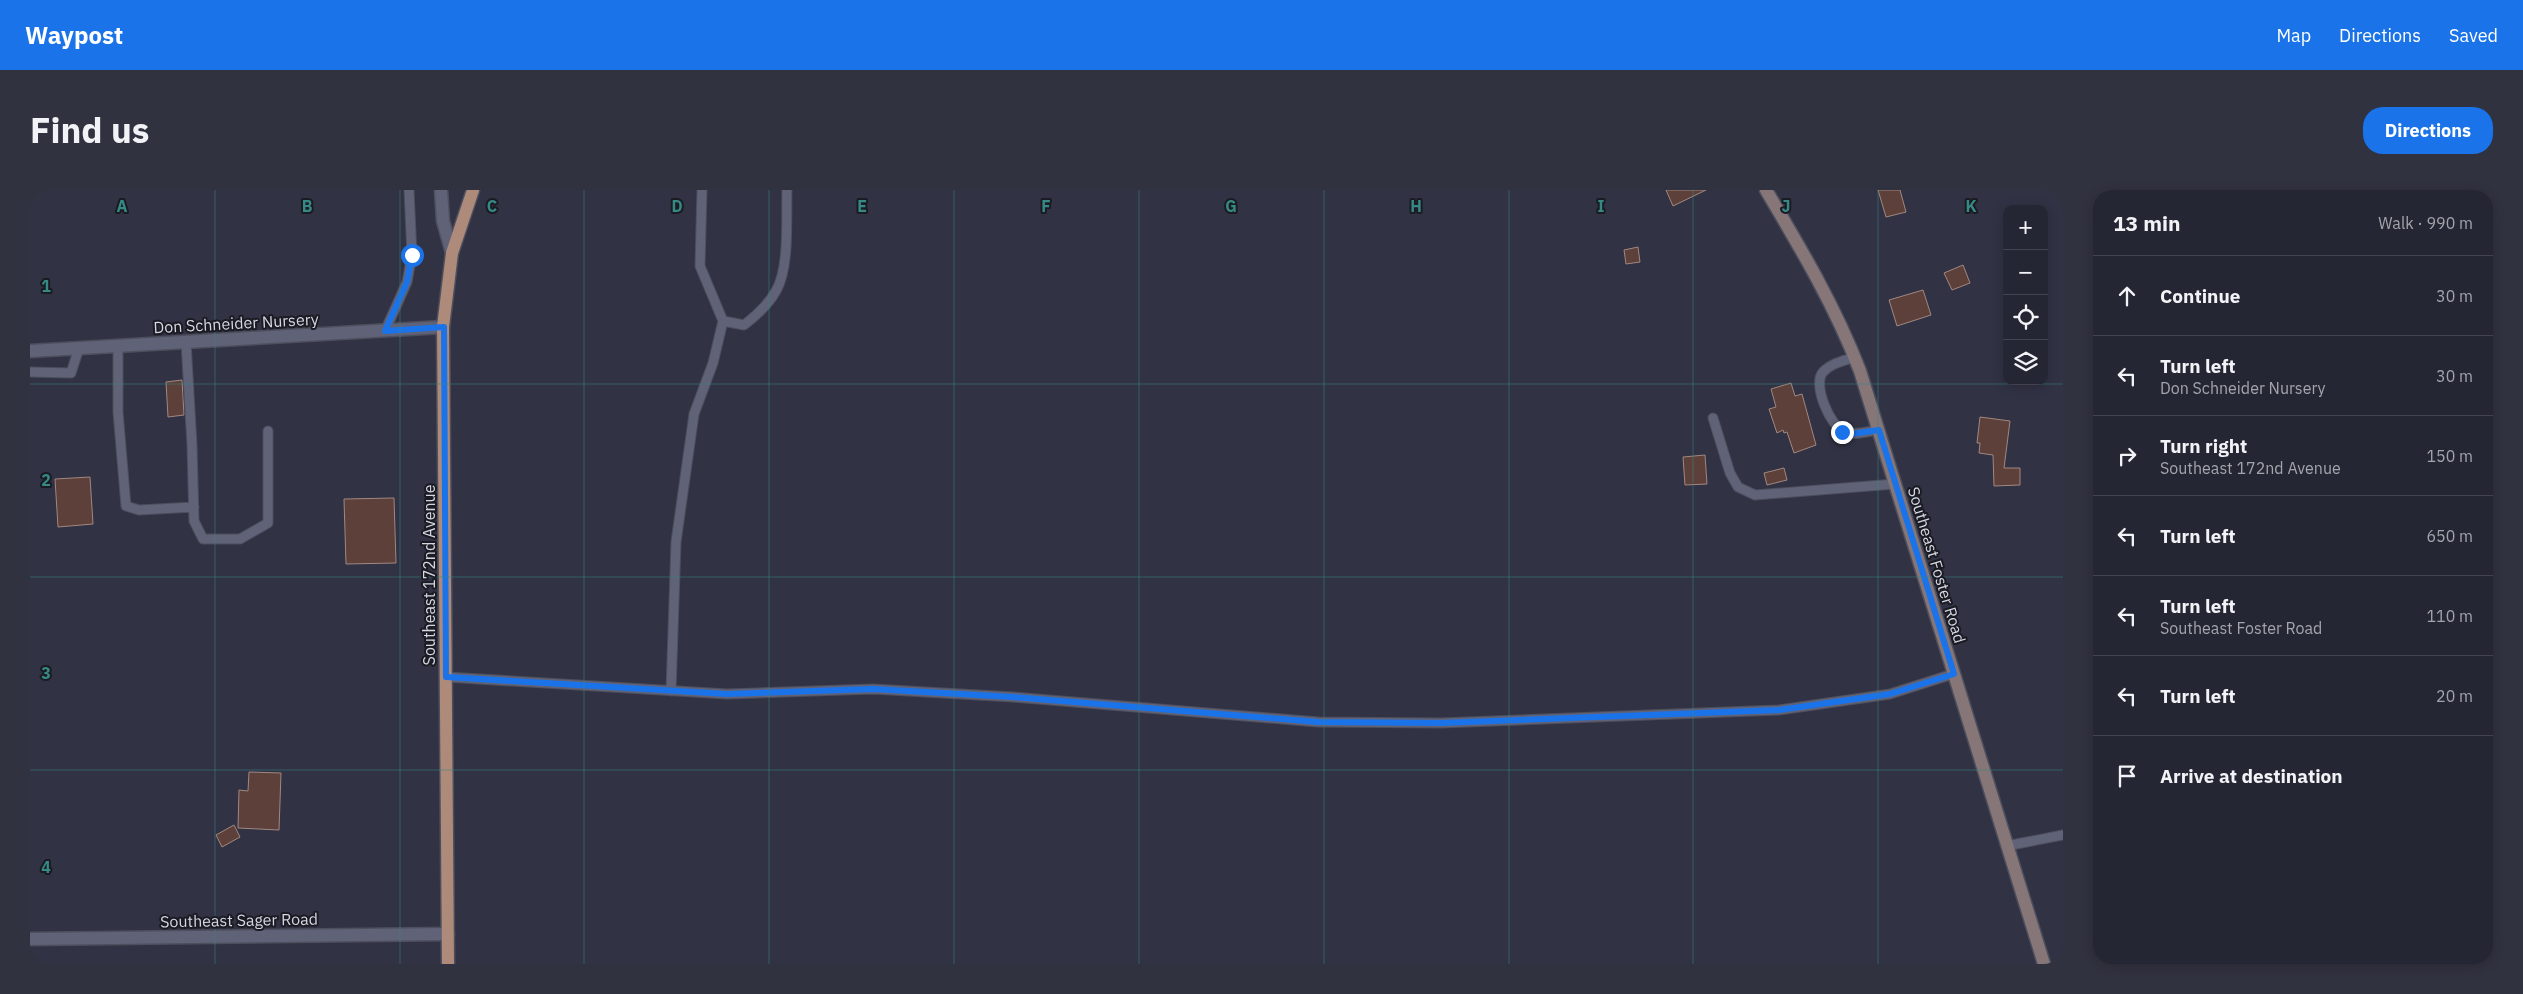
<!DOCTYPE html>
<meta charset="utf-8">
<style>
:root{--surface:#252633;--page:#31323f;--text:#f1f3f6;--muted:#a3a5ac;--line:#42434e;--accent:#1a73e8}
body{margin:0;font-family:"IBM Plex Sans",sans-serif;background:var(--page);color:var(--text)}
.controls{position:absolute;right:15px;top:15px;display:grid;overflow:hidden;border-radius:10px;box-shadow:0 2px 12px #0003}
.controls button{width:45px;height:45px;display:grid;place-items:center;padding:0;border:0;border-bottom:1px solid var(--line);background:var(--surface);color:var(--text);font:25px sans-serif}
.stop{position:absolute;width:15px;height:15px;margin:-11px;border:4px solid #1a73e8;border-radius:50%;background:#fff}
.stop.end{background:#1a73e8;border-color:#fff;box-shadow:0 1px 5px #0008}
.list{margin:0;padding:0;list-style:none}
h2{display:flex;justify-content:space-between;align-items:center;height:65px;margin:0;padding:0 20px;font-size:21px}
h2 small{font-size:16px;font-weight:400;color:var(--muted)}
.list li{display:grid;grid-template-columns:32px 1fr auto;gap:15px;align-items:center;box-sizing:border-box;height:80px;padding:0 20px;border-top:1px solid var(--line)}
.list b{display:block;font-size:19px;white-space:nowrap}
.list p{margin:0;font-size:16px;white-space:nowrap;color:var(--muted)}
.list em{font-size:16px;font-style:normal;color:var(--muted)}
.icon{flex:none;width:28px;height:28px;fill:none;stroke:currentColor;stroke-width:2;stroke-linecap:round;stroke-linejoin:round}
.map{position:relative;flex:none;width:2033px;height:774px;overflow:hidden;border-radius:20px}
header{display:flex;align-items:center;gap:30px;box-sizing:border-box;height:70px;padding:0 25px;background:var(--accent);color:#fff}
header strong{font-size:24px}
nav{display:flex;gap:28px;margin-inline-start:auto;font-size:18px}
.intro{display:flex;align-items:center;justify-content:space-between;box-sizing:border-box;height:120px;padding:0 30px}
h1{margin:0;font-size:35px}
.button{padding:12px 22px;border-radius:20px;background:var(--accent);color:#fff;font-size:18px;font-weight:700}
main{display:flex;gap:30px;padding:0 30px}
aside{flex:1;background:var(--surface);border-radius:20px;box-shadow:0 2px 12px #0003}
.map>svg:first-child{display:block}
.building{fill:#5d4039;stroke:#a18881}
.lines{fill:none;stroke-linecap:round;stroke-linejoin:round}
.service-casing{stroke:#4d4f5d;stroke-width:11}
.minor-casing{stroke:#4d4f5d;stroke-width:15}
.secondary-casing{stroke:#4d4f5d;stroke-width:15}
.primary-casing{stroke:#4d4f5d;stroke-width:15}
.service{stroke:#606277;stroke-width:9}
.minor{stroke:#606277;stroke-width:12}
.secondary{stroke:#877678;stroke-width:12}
.primary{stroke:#ad8a79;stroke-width:12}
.route{stroke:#1a73e8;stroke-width:6}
.grid{fill:none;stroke:#368985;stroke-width:1;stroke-opacity:0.55}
.labels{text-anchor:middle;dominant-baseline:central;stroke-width:4;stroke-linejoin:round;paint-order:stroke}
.street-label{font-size:16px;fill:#d4d6e1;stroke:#1a1b23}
.grid-label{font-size:16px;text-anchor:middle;font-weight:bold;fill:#368985;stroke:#1a1b23;stroke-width:4;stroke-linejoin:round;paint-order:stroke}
</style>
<header>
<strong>Waypost</strong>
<nav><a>Map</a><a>Directions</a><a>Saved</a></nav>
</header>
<div class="intro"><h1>Find us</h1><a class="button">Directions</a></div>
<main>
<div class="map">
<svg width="2033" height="774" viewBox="0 0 2033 774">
<rect width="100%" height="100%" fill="#313244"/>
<path class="building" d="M1636,0H1676L1643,16Z
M1848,0H1870L1876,22L1856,27Z
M1608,57L1610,72L1596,74L1594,60Z
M1933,75L1940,93L1922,100L1914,83Z
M1893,100L1901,125L1867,136L1859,110Z
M152,190L154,225L138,227L136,192Z
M1761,193L1765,206L1772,204L1786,255L1764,263L1757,242L1754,243L1753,240L1747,243L1739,219L1746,217L1741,199Z
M1950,227L1980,231L1974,278H1990V295L1964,296L1963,265L1949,263L1950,253H1947Z
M1675,265L1677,294L1655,295L1653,267Z
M1754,278L1757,290L1737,295L1734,283Z
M60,287L63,334L28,337L25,289Z
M364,308L366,373L316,374L314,309Z
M219,582L251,583L249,640L208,638L209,600L218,601Z
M204,635L210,647L192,657L186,645Z"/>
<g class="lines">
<g class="service-casing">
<path id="service" d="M693,131L714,135C727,125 738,115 746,101C760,77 756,27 757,0
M355,141L377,92L382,65L379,0
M156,152L162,255L164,331L173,349H210L238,333V241
M88,156V222L96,316L109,320L164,317
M1825,167C1814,171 1801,173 1793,182C1782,194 1800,237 1815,242C1825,246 1838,241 1849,240
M0,182L41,183L49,158
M1683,228L1700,283L1708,297L1725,305L1865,294
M416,487L697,504L843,499L983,507L1288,532L1411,533L1749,520L1860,504L1923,484
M641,501L646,352L664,224L683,173L693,131L670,76L672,0
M1976,656L2033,645"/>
</g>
<g class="minor-casing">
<path id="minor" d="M411,0L413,31L422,63
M0,161L413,137
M0,749L418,744"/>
</g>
<g class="secondary-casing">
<path id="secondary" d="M1736,0C1771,59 1805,116 1830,181L2014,774"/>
</g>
<g class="primary-casing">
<path id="primary" d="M418,774L413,137L422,63L443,0"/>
</g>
<use href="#service" class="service"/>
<use href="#minor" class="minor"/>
<use href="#secondary" class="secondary"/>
<use href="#primary" class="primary"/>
</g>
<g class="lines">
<path class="route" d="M382,65L377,92L355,141L414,137L416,487L697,504L843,499L983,507L1288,532L1411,533L1749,520L1860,504L1924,484L1849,240L1822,244L1812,242"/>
</g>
<path class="grid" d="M185,0V774M370,0V774M554,0V774M739,0V774M924,0V774M1109,0V774M1294,0V774M1479,0V774M1663,0V774M1848,0V774M0,194H2033M0,387H2033M0,580H2033"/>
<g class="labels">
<g class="street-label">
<text transform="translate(206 133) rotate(-3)">Don Schneider Nursery</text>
<text transform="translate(1907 375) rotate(73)">Southeast Foster Road</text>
<text transform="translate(399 385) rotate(-90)">Southeast 172nd Avenue</text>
<text transform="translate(209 730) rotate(-1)">Southeast Sager Road</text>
</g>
</g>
<g class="grid-label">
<text x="92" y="22">A</text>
<text x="277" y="22">B</text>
<text x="462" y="22">C</text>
<text x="647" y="22">D</text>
<text x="832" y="22">E</text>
<text x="1016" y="22">F</text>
<text x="1201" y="22">G</text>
<text x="1386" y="22">H</text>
<text x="1571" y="22">I</text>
<text x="1756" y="22">J</text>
<text x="1941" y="22">K</text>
<text x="16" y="102">1</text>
<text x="16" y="296">2</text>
<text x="16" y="489">3</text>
<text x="16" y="683">4</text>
</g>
</svg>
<div class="controls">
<button>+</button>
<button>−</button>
<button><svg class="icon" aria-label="locate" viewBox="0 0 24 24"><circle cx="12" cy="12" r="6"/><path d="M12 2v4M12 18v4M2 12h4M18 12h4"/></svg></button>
<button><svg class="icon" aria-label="layers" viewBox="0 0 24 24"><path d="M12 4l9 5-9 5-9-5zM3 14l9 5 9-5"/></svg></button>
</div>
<div class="stop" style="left:382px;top:65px"></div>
<div class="stop end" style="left:1812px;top:242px"></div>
</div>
<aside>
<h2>13 min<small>Walk · 990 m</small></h2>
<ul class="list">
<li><svg class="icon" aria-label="ahead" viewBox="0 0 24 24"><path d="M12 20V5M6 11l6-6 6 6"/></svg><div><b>Continue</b></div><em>30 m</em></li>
<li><svg class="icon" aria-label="left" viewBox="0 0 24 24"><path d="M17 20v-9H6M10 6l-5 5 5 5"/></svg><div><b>Turn left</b><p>Don Schneider Nursery</p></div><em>30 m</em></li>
<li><svg class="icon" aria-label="right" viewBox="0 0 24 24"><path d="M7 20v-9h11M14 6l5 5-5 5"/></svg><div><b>Turn right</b><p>Southeast 172nd Avenue</p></div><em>150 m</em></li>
<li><svg class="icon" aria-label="left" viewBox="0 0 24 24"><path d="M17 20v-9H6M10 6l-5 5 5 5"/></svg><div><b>Turn left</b></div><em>650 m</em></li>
<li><svg class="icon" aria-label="left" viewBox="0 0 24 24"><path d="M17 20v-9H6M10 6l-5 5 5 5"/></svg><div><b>Turn left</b><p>Southeast Foster Road</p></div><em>110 m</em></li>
<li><svg class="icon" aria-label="left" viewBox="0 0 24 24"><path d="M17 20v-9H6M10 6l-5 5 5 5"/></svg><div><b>Turn left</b></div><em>20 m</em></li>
<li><svg class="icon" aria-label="arrive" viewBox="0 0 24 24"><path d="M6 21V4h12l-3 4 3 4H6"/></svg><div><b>Arrive at destination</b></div></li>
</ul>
</aside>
</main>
